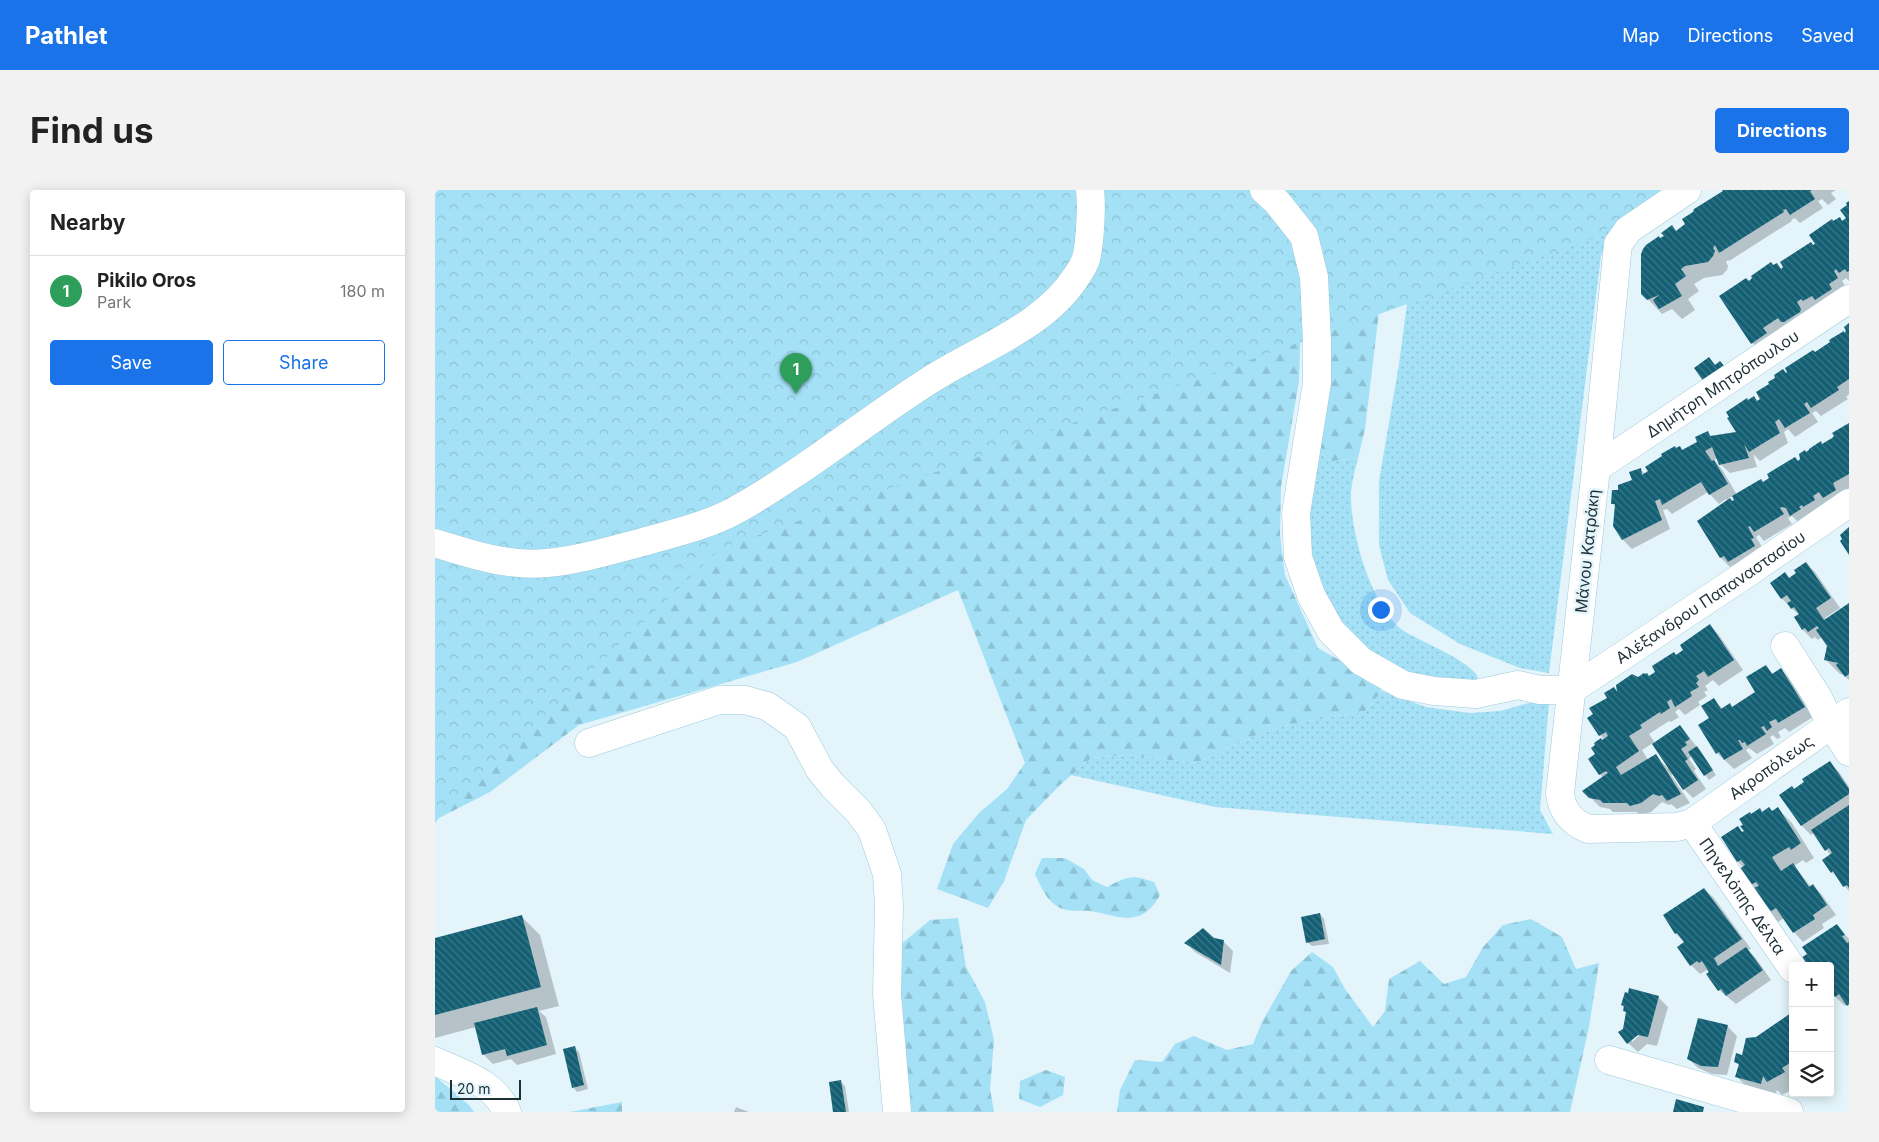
<!DOCTYPE html>
<meta charset="utf-8">
<style>
:root{--surface:#fff;--page:#f2f2f2;--text:#222;--muted:#767676;--line:#e0e0e0;--accent:#1a73e8}
body{margin:0;font-family:Inter,sans-serif;background:var(--page);color:var(--text)}
.controls{position:absolute;right:15px;bottom:15px;display:grid;overflow:hidden;border-radius:5px;box-shadow:0 2px 12px #0003}
.controls button{width:45px;height:45px;display:grid;place-items:center;padding:0;border:0;border-bottom:1px solid var(--line);background:var(--surface);color:var(--text);font:25px sans-serif}
.scale{position:absolute;left:15px;bottom:12px;width:71px;box-sizing:border-box;padding-left:5px;border:2px solid #1e2f35;border-top:0;font-size:14px;line-height:18px;white-space:nowrap;color:#1e2f35;-webkit-text-stroke:4px #e3f4fb;paint-order:stroke}
.you{position:absolute;left:945px;top:419px;width:18px;height:18px;margin:-12px;border:4px solid #fff;border-radius:50%;background:#1a73e8;box-shadow:0 0 0 8px #1a73e833}
.badge{display:grid;place-items:center;width:32px;height:32px;border-radius:50%;background:var(--accent);color:#fff;font-size:16px;font-weight:700}
.pin{position:absolute;translate:-50% -41px;filter:drop-shadow(0 1px 2px #0008)}
.pin::after{content:'';position:absolute;top:26px;width:18px;height:15px;background:inherit;clip-path:polygon(0 0,100% 0,50% 100%)}
.list{margin:0;padding:0;list-style:none}
h2{display:flex;justify-content:space-between;align-items:center;height:65px;margin:0;padding:0 20px;font-size:21px}
h2 small{font-size:16px;font-weight:400;color:var(--muted)}
.list li{display:grid;grid-template-columns:32px 1fr auto;gap:15px;align-items:center;box-sizing:border-box;height:70px;padding:0 20px;border-top:1px solid var(--line)}
.list b{display:block;font-size:19px;white-space:nowrap}
.list p{margin:0;font-size:16px;white-space:nowrap;color:var(--muted)}
.list em{font-size:16px;font-style:normal;color:var(--muted)}
.actions{display:flex;gap:10px;padding:15px 20px}
.actions a{flex:1;padding:11px 0;border:1px solid var(--accent);border-radius:5px;text-align:center;font-size:18px;color:var(--accent)}
.actions .main{background:var(--accent);color:#fff}
.icon{flex:none;width:28px;height:28px;fill:none;stroke:currentColor;stroke-width:2;stroke-linecap:round;stroke-linejoin:round}
.map{position:relative;flex:none;width:1414px;height:922px;overflow:hidden;border-radius:5px}
header{display:flex;align-items:center;gap:30px;box-sizing:border-box;height:70px;padding:0 25px;background:var(--accent);color:#fff}
header strong{font-size:24px}
nav{display:flex;gap:28px;margin-inline-start:auto;font-size:18px}
.intro{display:flex;align-items:center;justify-content:space-between;box-sizing:border-box;height:120px;padding:0 30px}
h1{margin:0;font-size:35px}
.button{padding:12px 22px;border-radius:5px;background:var(--accent);color:#fff;font-size:18px;font-weight:700}
main{display:flex;gap:30px;padding:0 30px}
aside{flex:1;background:var(--surface);border-radius:5px;box-shadow:0 2px 12px #0003}
.map>svg:first-child{display:block}
.grass{fill:url(#grass-dots)}
.forest{fill:url(#forest-firs)}
.park{fill:url(#park-crowns)}
.shadow{fill:#0003;fill-rule:evenodd}
.building{fill:url(#building-back-hatch)}
.lines{fill:none;stroke-linecap:round;stroke-linejoin:round}
.minor-casing{stroke:#9fcad9;stroke-width:29}
.minor{stroke:#fff;stroke-width:28}
.labels{text-anchor:middle;dominant-baseline:central;stroke-width:5;stroke-linejoin:round;paint-order:stroke}
.street-label{font-size:16px;fill:#1e2f35;stroke:#e3f4fb}
</style>
<header>
<strong>Pathlet</strong>
<nav><a>Map</a><a>Directions</a><a>Saved</a></nav>
</header>
<div class="intro"><h1>Find us</h1><a class="button">Directions</a></div>
<main>
<aside>
<h2>Nearby<small></small></h2>
<ul class="list">
<li><span class="badge" style="background:#2e9e5b">1</span><div><b>Pikilo Oros</b><p>Park</p></div><em>180 m</em></li>
</ul>
<div class="actions"><a class="main">Save</a><a>Share</a></div>
</aside>
<div class="map">
<svg width="1414" height="922" viewBox="0 0 1414 922">
<defs>
<pattern id="grass-dots" width="8" height="8" patternUnits="userSpaceOnUse" patternTransform="scale(1.25)"><rect width="8" height="8" fill="#a4e1f7"/><path d="M2 2h.1M6 6h.1" fill="none" stroke="#8dc1d4" stroke-width="1.8" stroke-linecap="round"/></pattern>
<pattern id="forest-firs" width="22" height="20" patternUnits="userSpaceOnUse" patternTransform="scale(1.25)"><rect width="22" height="20" fill="#a4e1f7"/><path d="M5 1l3.5 6h-7zM16 11l3.5 6h-7z" fill="#8dc1d4"/></pattern>
<pattern id="park-crowns" width="20" height="18" patternUnits="userSpaceOnUse" patternTransform="scale(1.25)"><rect width="20" height="18" fill="#a4e1f7"/><path d="M2 6a3 3 0 1 1 6 0M12 15a3 3 0 1 1 6 0" fill="none" stroke="#8dc1d4"/></pattern>
<pattern id="building-back-hatch" width="6" height="6" patternUnits="userSpaceOnUse" patternTransform="scale(1.25)"><rect width="6" height="6" fill="#135f74"/><path d="M-1 5l2 2M0 0l6 6M5-1l2 2" fill="none" stroke="#3d7888"/></pattern>
</defs>
<rect width="100%" height="100%" fill="#e3f4fb"/>
<path class="grass" d="M987,0H1223L1175,44L1166,66L1114,483L1085,478L1025,454L975,423L953,390L944,355V291L964,174Z
M878,260L897,271L923,268C920,281 915,297 916,310C917,347 938,423 972,443C988,452 1036,472 1043,487L1039,493L1011,495L928,467L883,406L867,324Z
M947,501L991,517L1035,523L1065,521L1094,513H1114L1105,620L1118,644L780,617L636,585L656,568L693,565L761,573L821,545L852,535L930,521Z"/>
<path class="forest" d="M885,83L947,97L930,239L923,268L897,271L878,260Z
M866,135L864,191L846,297L845,345L850,385L883,458L938,489L947,501L930,521L852,535L821,545L761,573L693,565L656,568L625,595L591,630L569,691L553,718L502,699L518,654L544,623L572,599L590,573L523,400L362,472L144,535L55,602L0,630V363Z
M607,668H630L649,679L657,690L672,697C693,686 696,684 719,692L725,705C706,739 685,726 655,721C646,720 636,722 628,719C613,714 606,697 600,684Z
M523,728L531,777L550,812L559,850L555,899L559,922H470L459,760L495,730Z
M1096,729L1127,747L1141,779L1164,773L1154,837L1135,922H682L685,900L700,870L727,872L740,854L759,846L792,860L818,854L827,832L856,781L877,762L898,777L910,799L938,837L950,821L954,789L985,771L1009,794L1031,787L1048,757L1068,735Z
M611,880L630,887L628,905L605,917L584,909L585,891Z
M0,886L34,915L39,922H0Z
M187,912V922H135Z"/>
<path class="park" d="M0,0H1232L1158,48L285,359L10,621L0,633Z"/>
<path class="shadow" d="M1289,0H1401L1396,3L1401,9L1393,15L1387,9L1383,11L1388,18L1365,33L1360,28L1356,30L1357,31L1294,71L1293,70L1291,72L1293,76L1292,80L1287,85L1269,88L1259,94L1264,101L1253,109L1260,120L1247,129L1237,119L1227,124L1207,103V64L1225,50L1242,42L1290,2Z
M1414,12V91L1411,88L1407,91L1411,97L1327,162L1317,153L1314,92L1342,75L1347,80L1378,56L1399,32L1404,28L1408,32L1412,29Z
M1414,135V204L1411,207L1413,209L1386,226L1381,221L1377,223L1383,232L1360,247L1353,239L1349,242L1353,253L1325,271L1318,264L1322,277L1295,283L1285,274L1283,268L1279,270L1288,281L1302,305L1328,293L1363,272L1371,264L1401,247L1414,234V298L1386,315L1389,320L1365,334L1357,326L1353,328L1357,334L1329,351L1324,345L1321,347L1327,357L1304,380L1298,375L1295,377L1286,368L1263,331L1293,311L1291,309L1284,314L1273,302L1237,324L1232,319L1228,320L1235,339L1197,359L1188,350L1180,336L1181,317L1177,313L1184,301L1198,291L1205,279L1210,284L1242,259L1248,261L1264,252L1273,243L1277,247L1304,243L1323,212L1351,184L1413,141ZM1298,306L1301,310L1297,312L1293,308Z
M1371,373L1380,382L1405,418L1390,428L1391,431L1414,415V490L1409,485L1405,484L1391,470L1393,456L1387,447L1383,450L1380,447L1377,449L1368,440L1360,428L1364,425L1347,409L1337,393L1350,384L1355,389Z
M1275,436L1284,445L1308,480L1284,496L1278,490L1270,496L1273,500L1269,502L1272,506L1263,512L1265,515L1250,525L1244,519L1240,522L1244,527L1236,532L1234,531L1214,544L1220,553L1245,536L1266,562L1281,585L1274,590L1257,566L1254,569L1261,579L1259,581L1271,599L1258,608L1249,599L1238,584L1236,585L1255,613L1242,619L1236,614L1234,615L1227,612L1216,622L1205,625L1202,622H1178L1175,619L1165,617L1149,601L1168,588L1165,584L1162,564L1167,552L1170,550L1165,545L1174,508L1179,498L1184,503L1203,489L1214,487L1250,460ZM1218,553L1234,577L1233,578L1220,566L1213,570L1207,560Z
M1331,476L1338,484L1346,480L1355,489L1378,527L1354,542L1350,538L1343,542L1346,547L1342,549L1338,545L1335,547L1339,554L1322,564L1314,558L1311,560L1317,568L1299,579L1282,563L1276,528L1279,510L1288,519L1297,518L1322,502Z
M1394,572L1404,582L1414,597V701L1397,682L1396,666L1379,643L1376,645L1367,636L1346,605L1359,601Z
M1343,619L1357,633L1379,668L1371,673L1368,670L1359,676L1376,697L1378,695L1387,705L1401,725L1387,734L1389,738L1368,752L1359,742L1349,728L1343,732L1334,722L1315,696L1309,678L1303,672L1287,647L1310,641L1306,630L1316,625L1338,622Z
M1269,699L1279,708L1316,759L1313,760L1320,767L1336,790L1301,814L1284,800L1272,780L1265,784L1256,775L1250,753L1241,744L1230,726Z
M885,724L889,729L894,754L877,756L872,752Z
M86,726L105,745L124,816L104,821L111,827L121,864L82,875L76,869L58,874L48,864L41,837L0,848V749Z
M1402,735L1414,749V816L1412,814L1410,816L1395,802V776Z
M775,746L788,751L798,761L795,783L760,762L751,753Z
M1195,800L1224,808L1233,817L1222,856L1212,854L1203,862L1193,853L1189,840L1192,823L1187,815ZM1208,842L1197,852V848Z
M1358,827V899L1347,905L1342,900L1340,907L1316,901L1302,887L1305,876L1300,872Z
M1264,829L1293,837L1302,846L1292,885L1277,884L1263,878L1253,868Z
M140,858L144,862L153,899L142,902L138,897Z
M405,891L410,896L414,922H400Z
M301,917L314,922H299Z"/>
<path class="building" d="M1287,0H1377L1375,1L1380,9L1355,25L1351,19L1348,20L1349,22L1284,63L1280,55L1278,58L1280,61L1278,66L1273,72L1250,76L1246,79L1251,86L1240,94L1247,106L1224,119L1218,110L1224,105L1212,110L1206,104V64L1208,59L1211,55L1224,46L1225,48L1229,46L1226,43L1237,35L1241,41L1250,34L1247,29L1258,22L1259,19L1288,1Z
M1414,11V81L1412,82L1410,79L1404,83L1401,79L1399,81L1403,88L1394,94L1397,99L1380,110L1377,106L1368,111L1366,109L1362,112L1366,119L1365,122L1349,132H1346L1343,128L1328,138L1332,143L1316,154L1284,106L1311,88L1314,91L1317,88L1316,86L1336,72L1338,75L1342,73L1346,79L1348,77L1345,72L1376,52L1378,55L1380,54L1374,45L1397,29L1398,31L1405,27L1407,31L1411,28L1405,20L1412,15L1411,13Z
M1414,133V189L1402,197L1404,200L1376,218L1372,212L1369,214L1375,223L1350,238L1344,229L1340,232L1345,243L1314,262L1309,254L1314,268L1284,275L1277,257L1270,261L1277,271L1279,270L1293,294L1274,305L1266,292L1227,315L1225,309L1220,311L1227,330L1187,350L1178,336L1180,314H1176L1177,300H1183V295L1197,290L1194,282L1206,278L1207,285L1213,281L1210,277L1227,266L1226,264L1240,256L1241,258L1245,256L1247,260L1262,252L1260,247L1273,241L1275,246L1301,242L1292,228L1294,227L1291,222L1312,208L1313,210L1319,206L1322,211L1325,209L1321,202L1334,194L1333,192L1340,188L1339,185L1348,179L1351,183L1352,182L1350,178L1378,160L1380,162L1395,152L1394,150L1409,141V143L1411,141L1409,137Z
M1274,167L1280,175L1285,171L1290,177L1269,192L1259,178Z
M1414,233V284L1398,293L1401,300L1388,308L1384,302L1378,306L1380,310L1368,317L1367,315L1364,317L1366,319L1355,326L1351,318L1347,317L1345,318L1349,324L1319,342L1315,336L1313,337L1319,348L1316,349L1320,356L1293,372L1289,366L1285,368L1262,331L1295,308L1297,311L1299,310L1297,306L1326,289L1328,292L1334,288L1332,284L1360,267L1363,271L1365,269L1364,264L1370,260L1371,262L1374,260V259L1386,251L1387,254L1397,248L1399,246L1397,243Z
M1414,337V365L1405,351L1407,349L1405,345Z
M1371,372L1396,408L1381,418L1389,430L1414,413V484L1410,487L1401,475L1403,473L1389,470L1392,456L1381,440L1384,438L1382,436L1373,442L1370,438L1367,440L1359,427L1364,424L1359,417L1356,419L1352,413L1356,411L1352,405L1346,409L1335,393L1350,382L1354,388L1361,383L1359,380Z
M1275,434L1299,470L1273,487L1269,481L1261,486L1264,490L1261,493L1264,497L1255,502L1257,506L1240,517L1236,509L1232,512L1235,518L1226,524L1225,522L1205,535L1207,538L1194,546L1204,561L1181,577L1186,585L1221,564L1246,604L1232,611L1227,605L1224,606L1218,604L1206,613L1195,616L1192,613H1168L1165,610L1154,608L1147,601L1173,583L1171,581L1164,585L1153,569L1160,564L1156,558L1160,555L1159,553L1166,548L1167,550L1173,546L1171,542L1164,546L1152,528L1158,524L1154,518L1172,508L1169,503L1179,497L1182,502L1181,495L1197,484L1203,487L1209,483L1210,484L1212,483L1214,486L1220,482L1217,476L1239,462L1241,465L1248,460L1245,455Z
M1331,475L1337,484L1346,478L1370,517L1343,533L1341,529L1334,532L1337,537L1332,541L1329,536L1326,537L1331,544L1312,556L1310,552L1307,553L1305,550H1303L1308,559L1289,570L1284,562L1281,564L1263,535L1274,528L1266,516L1279,508L1286,519L1295,513L1297,517L1320,502L1311,487Z
M1245,535L1255,549L1250,552L1252,555L1246,559L1253,569L1250,571L1263,590L1248,600L1217,554Z
M1262,556L1278,580L1269,586L1253,562Z
M1395,571L1414,599V604L1366,636L1344,605L1357,596L1359,599L1369,592L1367,589Z
M1414,615V698L1412,695L1408,697L1398,681L1396,683L1387,670L1397,663L1394,658L1390,661L1376,640Z
M1334,617L1337,621L1343,617L1366,653L1356,660L1354,657L1337,667L1346,681L1358,673L1374,697L1378,694L1392,715L1378,725L1380,729L1358,743L1341,718L1333,723L1318,698L1324,696L1321,692L1314,696L1303,680L1310,675L1306,670L1302,672L1286,647L1303,636L1307,642L1309,641L1305,636L1308,635L1304,629L1315,622L1316,624L1325,618L1327,622Z
M1269,698L1307,749L1279,768L1283,776L1311,757L1328,780L1291,806L1286,799L1283,801L1271,784L1274,782L1267,771L1264,773L1262,771L1255,776L1242,757L1249,752L1242,743L1240,744L1228,725Z
M885,723L890,749L871,753L866,727Z
M87,725L106,797L0,825V748Z
M1402,734L1410,745L1407,746L1412,753L1414,752V814L1412,816L1404,804L1400,807L1395,800V776H1371L1366,768L1372,764L1367,757Z
M768,738L779,748L789,750L786,775L749,753Z
M1194,798L1224,806L1213,847L1203,845L1192,854L1183,842L1188,839L1191,822L1188,821L1189,816L1186,815L1190,802L1193,803Z
M102,817L112,855L72,866L70,859L47,865L39,833Z
M1356,823L1358,825V871L1347,878L1350,882L1332,892L1328,886L1326,894L1300,887L1304,874L1299,872L1301,863L1307,865L1311,848L1321,847Z
M1263,828L1293,835L1283,877L1266,876L1252,869Z
M140,856L149,895L137,898L128,859Z
M406,890L411,922H398L394,892Z
M1241,909L1269,917L1268,922H1238Z"/>
<g class="lines">
<g class="minor-casing">
<g id="minor">
<path id="s1" d="M829,0L842,12L869,46L879,87L882,152V193L861,323L863,367L876,405L896,441L926,471L968,495L999,501L1041,504L1083,495L1105,500H1136L1308,386L1414,313"/>
<path id="s2" d="M1252,0L1193,40L1183,54L1161,278L1125,603C1127,621 1136,632 1153,639L1242,637L1257,633L1414,522"/>
<path id="s3" d="M1161,278L1414,109"/>
<path d="M0,353C35,364 75,377 112,373C145,370 177,360 208,352C239,343 272,336 301,320C369,282 429,232 495,190C545,158 610,137 643,84C646,80 649,74 651,69C655,53 657,16 655,0"/>
<path d="M1350,456L1382,506L1396,534L1414,562"/>
<path d="M154,553L284,510H310L332,516L362,537L385,580L398,596L424,622L437,640L452,684L454,716L452,804L462,922"/>
<path id="s4" d="M1257,633L1358,779"/>
<path d="M1174,870L1354,922"/>
<path d="M0,871C27,884 59,892 72,922"/>
</g>
</g>
<use href="#minor" class="minor"/>
</g>
<g class="labels">
<g class="street-label">
<text stroke="none"><textPath href="#s3" startOffset="152">Δημήτρη Μητρόπουλου</textPath></text>
<text transform="translate(1152 361) rotate(-84)">Μάνου Κατράκη</text>
<text stroke="none"><textPath href="#s1" startOffset="895">Αλέξανδρου Παπαναστασίου</textPath></text>
<text stroke="none"><textPath href="#s2" startOffset="890">Ακροπόλεως</textPath></text>
<text stroke="none"><textPath href="#s4" startOffset="89">Πηνελόπης Δέλτα</textPath></text>
</g>
</g>
</svg>
<div class="controls">
<button>+</button>
<button>−</button>
<button><svg class="icon" aria-label="layers" viewBox="0 0 24 24"><path d="M12 4l9 5-9 5-9-5zM3 14l9 5 9-5"/></svg></button>
</div>
<div class="scale">20 m</div>
<div class="you"></div>
<div class="pin badge" style="left:361px;top:204px;background:#2e9e5b">1</div>
</div>
</main>
